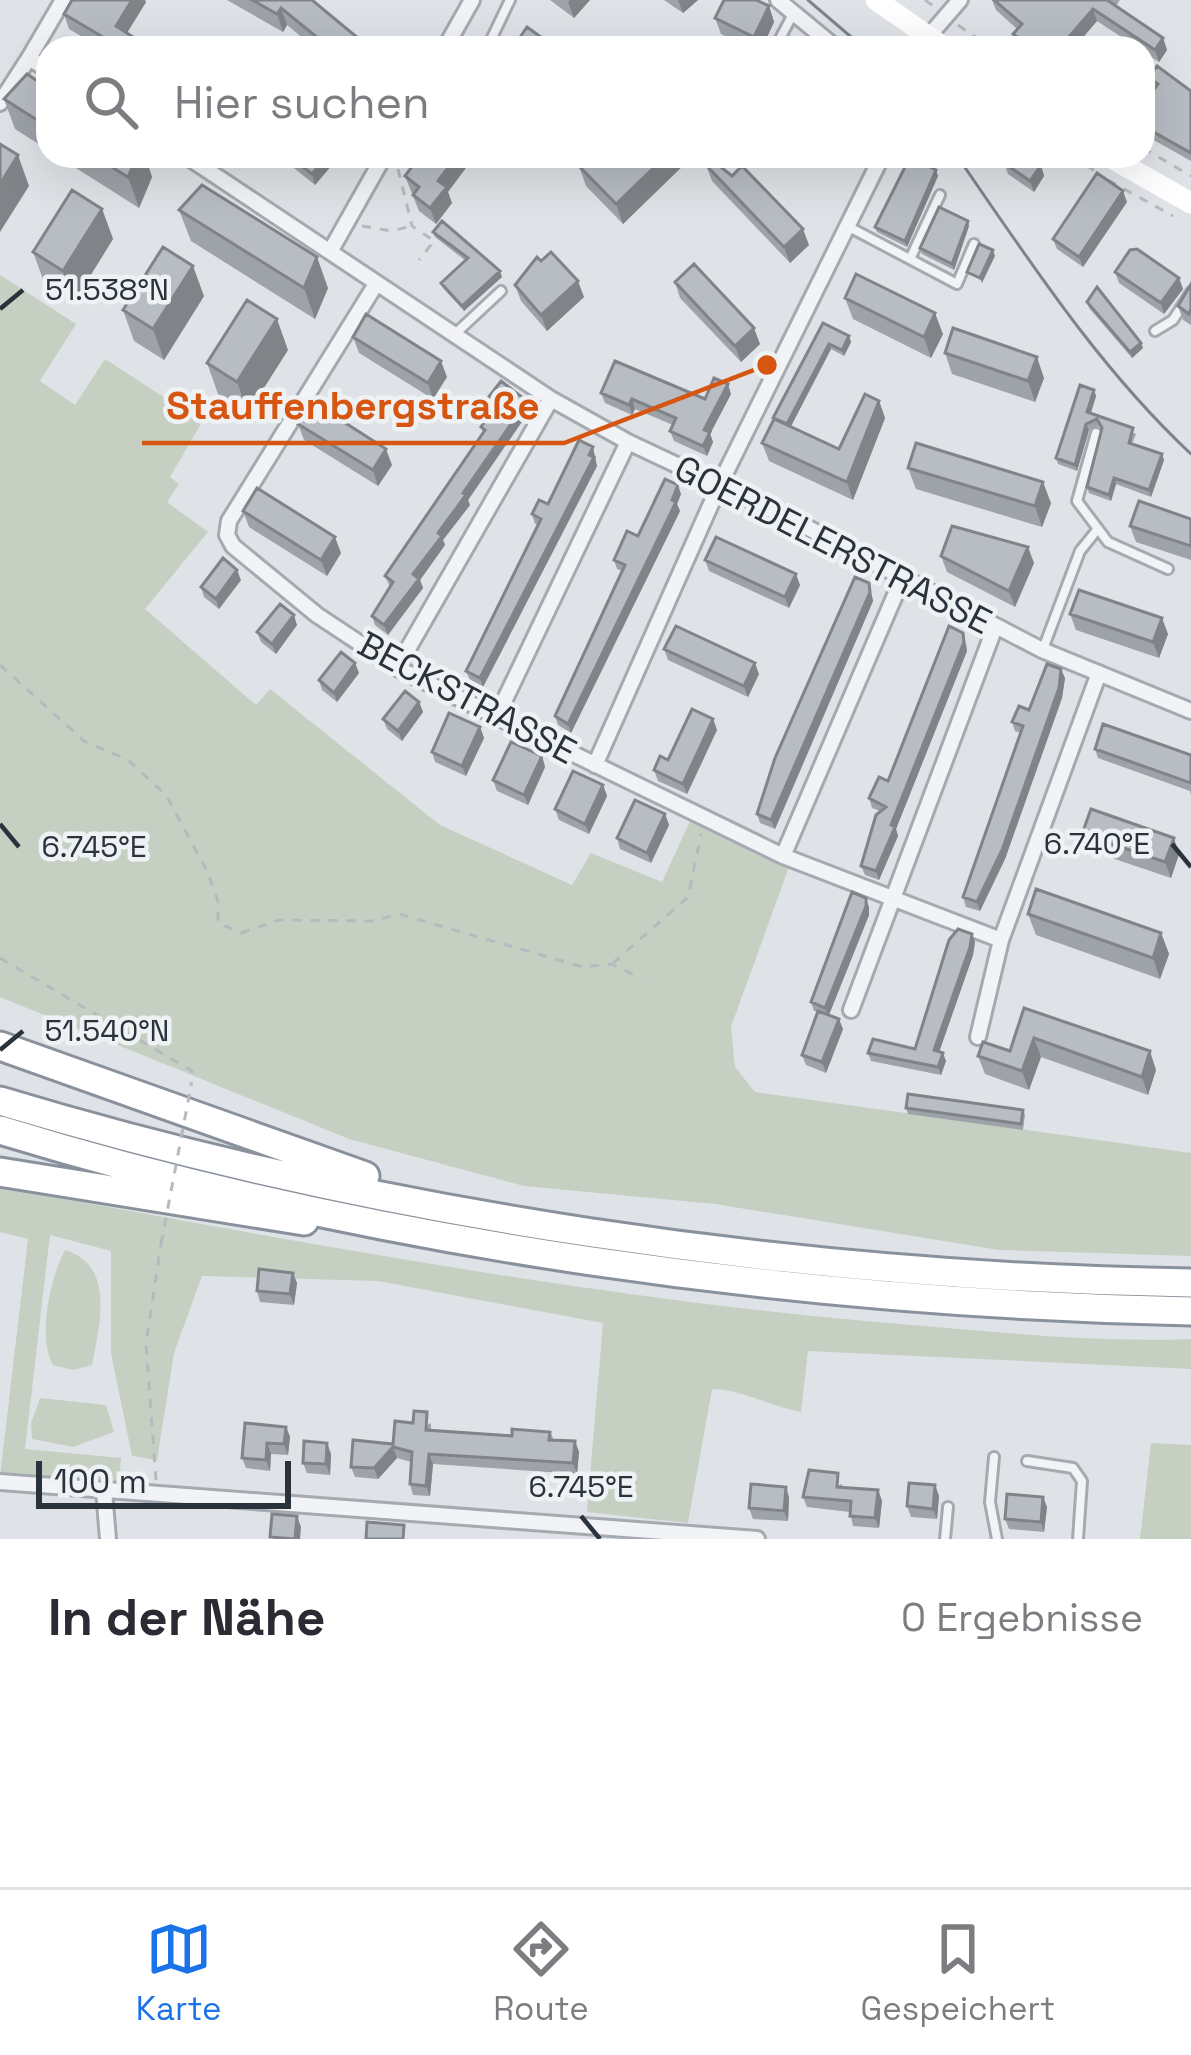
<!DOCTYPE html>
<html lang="de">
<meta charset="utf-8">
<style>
:root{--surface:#fff;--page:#f7f7f7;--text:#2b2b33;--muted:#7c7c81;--line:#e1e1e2;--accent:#1a73e8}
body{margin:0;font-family:"Space Grotesk",sans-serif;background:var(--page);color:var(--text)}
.scale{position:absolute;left:36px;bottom:30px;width:255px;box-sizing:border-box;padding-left:12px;border:6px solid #2a323c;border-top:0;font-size:33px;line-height:42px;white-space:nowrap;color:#2a323c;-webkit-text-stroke:9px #eff2f5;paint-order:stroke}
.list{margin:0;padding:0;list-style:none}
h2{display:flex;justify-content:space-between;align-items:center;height:156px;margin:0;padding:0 48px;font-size:51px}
h2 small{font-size:39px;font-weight:400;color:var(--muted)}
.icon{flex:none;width:66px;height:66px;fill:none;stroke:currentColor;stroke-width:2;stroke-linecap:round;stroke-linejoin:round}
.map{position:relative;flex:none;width:1191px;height:1539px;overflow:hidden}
.search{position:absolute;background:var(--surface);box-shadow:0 12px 48px #0002;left:36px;right:36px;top:36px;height:132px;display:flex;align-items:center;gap:30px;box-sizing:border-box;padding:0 42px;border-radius:36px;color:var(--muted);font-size:45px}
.sheet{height:348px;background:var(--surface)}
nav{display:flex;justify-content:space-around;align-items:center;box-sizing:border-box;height:168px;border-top:3px solid var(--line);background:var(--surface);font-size:33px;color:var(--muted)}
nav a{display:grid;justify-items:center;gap:6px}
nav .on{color:var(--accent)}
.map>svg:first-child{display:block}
.green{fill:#c6d0c2}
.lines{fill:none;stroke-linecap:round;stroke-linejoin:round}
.lane-casing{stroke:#a5aab0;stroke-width:14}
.street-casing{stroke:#a5aab0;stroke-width:20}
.highway-casing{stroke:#89929c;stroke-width:33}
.path{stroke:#b6b9be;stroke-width:3;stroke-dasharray:9 9;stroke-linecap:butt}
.lane{stroke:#f2f3f6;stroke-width:8}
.street{stroke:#f2f3f6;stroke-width:14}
.secondary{stroke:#fff;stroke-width:21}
.highway{stroke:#fff;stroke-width:27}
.tram{stroke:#7b848f;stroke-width:3}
.path-bridge{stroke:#b6b9be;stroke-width:3;stroke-dasharray:9 9;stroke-linecap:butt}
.wall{fill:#9da3a8}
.shaded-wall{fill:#808488}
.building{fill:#b7bdc3;stroke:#808488;stroke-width:3}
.ticks{fill:none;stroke:#2a323c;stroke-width:4.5}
.labels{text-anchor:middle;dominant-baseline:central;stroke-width:9;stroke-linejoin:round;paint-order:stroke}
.street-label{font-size:36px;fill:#2a323c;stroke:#eff2f5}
.ticks-label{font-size:30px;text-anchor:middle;fill:#2a323c;stroke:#eff2f5;stroke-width:9;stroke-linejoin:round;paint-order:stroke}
.leader{fill:none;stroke:#d55511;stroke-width:4.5}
.callout-dot{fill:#d55511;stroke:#eff2f5;stroke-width:4.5}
.callout-label{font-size:39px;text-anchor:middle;font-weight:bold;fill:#d55511;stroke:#eff2f5;stroke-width:9;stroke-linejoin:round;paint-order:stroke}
</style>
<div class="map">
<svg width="1191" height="1539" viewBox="0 0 1191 1539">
<rect width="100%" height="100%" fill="#dfe3e7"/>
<path class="green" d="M0,275L76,324L40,381L75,405L105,359L202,422L170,477L179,484L167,502L208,532L145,609L256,705L270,689L440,825L572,885L591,853L662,882L690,821L789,867L731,1027L735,1067L755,1092L1191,1153V1256L999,1250L715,1204L524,1186L349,1139L0,997Z
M0,1187C298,1242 598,1299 900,1324C997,1332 1094,1343 1191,1339V1369L808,1351L801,1412C768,1406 745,1390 712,1389L688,1523L587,1512L603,1323L378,1281L202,1276L174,1353L157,1460L132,1456L111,1353V1251L50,1235L25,1449L121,1458L119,1485L0,1476L28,1239L0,1232Z
M65,1250C115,1265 100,1323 92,1365L73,1370L53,1365C37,1338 50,1278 65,1250Z
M40,1398L106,1405L114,1432L73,1447L32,1439L31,1423Z
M1151,1443L1191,1445V1539H1140Z"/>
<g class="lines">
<g class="lane-casing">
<path id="lane" d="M487,48L510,0
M775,48L793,14
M849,227L957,284L974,244
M910,259L940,195
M1155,331L1173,320L1191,292
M455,334L501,291
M1096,433L1077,501L1108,542L1168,569
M1043,649L1080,551L1097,530
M994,1457L990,1502L997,1539
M1027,1461L1073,1468L1082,1481L1078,1539
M945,1539L948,1507"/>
</g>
<g class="street-casing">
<path id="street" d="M778,0L836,48
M928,37L960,0
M445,48L472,0
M48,70L29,58L63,0
M0,103L29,58
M186,156L551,399L628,442L787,517L1042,650L1191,711
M331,250L384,156
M376,284L229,521L227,535L233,546L317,615L397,668L783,856L1001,940
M397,668L551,399
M496,718L628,442
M595,765L719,486L882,156
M783,856L902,579
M851,1010L995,627
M978,1037L1001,940L1099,673
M0,1482L757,1539
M104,1491L108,1539"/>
</g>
<g class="highway-casing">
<path id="highway" d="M0,1046L365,1176
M0,1101C377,1215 797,1277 1191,1283
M0,1130C373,1245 801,1303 1191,1311
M0,1172L304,1221"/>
</g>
<path class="path" d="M925,0L936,8
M958,25L991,48
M1143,148L1191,176
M1071,156L1095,171
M398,169L412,226L434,241L419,260
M1108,180L1173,216
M362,226L392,231L411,226
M0,665L84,741L128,760L166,795L207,871L218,901V923L241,933L279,920L373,921L399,914L583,967L611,964L641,978
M0,958L192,1071L191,1086
M613,963L688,897L701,834
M156,1480L146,1344L161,1244"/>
<use href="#lane" class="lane"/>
<use href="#street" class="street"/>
<path class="secondary" d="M876,0L945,48
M1108,156L1191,203"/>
<use href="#highway" class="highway"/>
<path class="tram" d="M808,0L864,48
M957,156C1029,260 1098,367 1191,454"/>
<path class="path-bridge" d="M161,1244L191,1086"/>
</g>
<path class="wall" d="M227,0H312L370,48H315L287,25L283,32Z
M550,0H590L574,18Z
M664,0H698L683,13Z
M992,0H1120L1116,6L1163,38L1167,50L1159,62L1143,52V48H1138L1097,21L1077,44L1083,48H1021L1018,46L1013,34L1017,29L996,10Z
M146,2L127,33L150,48H101L69,29L64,14Z
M769,6L774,22L762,48H750L721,34L715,18Z
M1149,78L1191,91V161L1143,134V105L1154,89Z
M48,88V150L15,129L4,99Z
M57,156H145L152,177L139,208Z
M279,156H328L332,165L315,185Z
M615,156H693L623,224L586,186L579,166L610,161Z
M407,160L448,192L452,203L436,224L419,211L405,176L410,168Z
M1004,163L1041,165L1044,176L1034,192L1008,174Z
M706,165L732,176L809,245L790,263L712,181Z
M938,176L907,247L877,232L875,227Z
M1127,202L1083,267L1057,249L1053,239Z
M102,209L113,239L74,302L44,282L33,252Z
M179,210L328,288L315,319L191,241Z
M969,226L954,270L922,254L920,248Z
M433,232L502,277L464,311L443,288L441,283L466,261L435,237Z
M541,261L584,297L547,331L521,301L515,285Z
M1115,272L1179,278L1183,289L1164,314L1119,283Z
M675,282L760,344L741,362L680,298Z
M1191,284V325L1183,320L1178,306Z
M204,296L164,360L134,341L123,310Z
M845,298L943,334L931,358L853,319Z
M1087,302L1141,343L1143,348L1132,358L1089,308Z
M823,323L849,336L851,342L844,356L831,349L791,426L839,449L879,401L885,418L853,500L769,461L762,443Z
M353,337L447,377L433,399L359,353Z
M288,350L248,413L218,394L207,363Z
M945,353L1044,378L1035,402L952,374Z
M1094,390L1096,396L1091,413L1136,434L1132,444L1162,454L1164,460L1151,497L1116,484L1111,501L1089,493L1087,487L1102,430L1099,426L1089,430L1077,471L1058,464L1056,458Z
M601,393L705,399L731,394L710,434L713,442L707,456L674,441L670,431L673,425L635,409L632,415L605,403Z
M481,407L530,410L468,500L470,505L443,540L445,545L420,580L423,588L388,635L375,625L372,616L390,587L385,576L483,433L481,427L487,418Z
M298,424L392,465L378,486L304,440Z
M596,456L595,460L597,466L483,687L470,680L466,671L538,525L535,524L532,514L548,504Z
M908,468L1051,503L1042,527L916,489Z
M681,494L677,504L680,511L571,733L558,725L555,716L622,571L617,569L614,560Z
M243,511L341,553L327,576L249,527Z
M1191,519V560L1136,542L1130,526Z
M941,556L1034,563L1015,607L947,572Z
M705,560L800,585L789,608L709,571Z
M241,580L219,609L204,597L201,587Z
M869,583L873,601L775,829L760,823L757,814Z
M1070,614L1168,634L1159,658L1076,630Z
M297,625L276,654L261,642L257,632Z
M966,642L967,651L896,829L898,836L879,880L865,875L861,866L880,811L872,808L869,798L888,781Z
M664,649L759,674L748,697L668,660Z
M355,663L359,673L337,702L322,690L319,680Z
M1065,678L1062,698L1005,859L980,911L966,907L963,897L1021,733L1015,731L1012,722L1029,710Z
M419,702L423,712L402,741L387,729L383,719Z
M713,719L717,730L687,794L658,781L654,770Z
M480,727L484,738L466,776L435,762L432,752Z
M1095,749L1191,755V796L1190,791L1098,758Z
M542,756L545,767L528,805L497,791L493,780Z
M603,785L607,796L589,834L559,820L555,809Z
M665,814L669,825L651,863L620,849L617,838Z
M1082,834L1179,854L1171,878L1088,850Z
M869,907V915L829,1015L843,1029L826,1073L806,1065L802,1055L818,1012L814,1011L811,1002Z
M1028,914L1161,933L1169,954L1160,979L1036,935Z
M975,942L973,955L939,1052L946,1061L941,1075L871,1061L868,1053L915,1049Z
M1024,1008L1156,1070L1148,1095L1041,1057L1029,1090L985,1074L978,1056L1010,1051Z
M906,1108L1023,1110L1025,1115L1023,1130L908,1114Z
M293,1273L297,1283L294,1305L260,1302L257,1291Z
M431,1423V1430L512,1436L550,1432L554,1440L575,1441L579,1452L577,1474L433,1464L430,1496L413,1495L410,1484L411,1462L397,1458L378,1479L355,1477L351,1467Z
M286,1427L290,1437L288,1455L271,1454L270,1471L246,1468L242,1458Z
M331,1454L330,1475L307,1473L303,1463Z
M842,1484V1488L878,1490L882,1501L879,1528L853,1526L850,1512L807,1507L803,1497Z
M935,1485L939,1496L937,1519L911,1517L907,1506Z
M789,1497L788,1521L753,1519L749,1508Z
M1043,1497L1047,1507L1044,1532L1009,1529L1005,1519Z"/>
<path class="shaded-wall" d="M132,0H145L146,2L122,41L116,26Z
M570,0H590L574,18L568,2Z
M678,0H698L683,13Z
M769,6L774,22L762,48H758L754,37Z
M281,8L287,25L283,32L277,14Z
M1093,9L1097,21L1074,48L1068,38Z
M1163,38L1167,50L1159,62L1155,50Z
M18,155L29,186L0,232V184Z
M137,156H145L152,177L139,208L128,177Z
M326,156H328L332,165L315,185L312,174Z
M457,156H475L448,192L452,203L436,224L430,208L438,181Z
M666,156H693L623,224L616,204Z
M834,156H846L837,164Z
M1041,165L1044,176L1034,192L1030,181Z
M936,170L938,176L907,247L905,241Z
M1123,191L1127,202L1083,267L1079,257Z
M102,209L113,239L74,302L63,271Z
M968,221L969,226L954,270L952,264Z
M803,229L809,245L790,263L784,247Z
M993,250L995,256L982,283L980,278Z
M317,257L328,288L315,319L304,288Z
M193,266L204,296L164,360L153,329Z
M500,271L502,277L464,311L462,306Z
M1179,278L1183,289L1164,314L1161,303Z
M578,281L584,297L547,331L541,315Z
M935,313L943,334L931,358L924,337Z
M277,319L288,350L248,413L237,382Z
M754,328L760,344L741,362L735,346Z
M849,336L851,342L844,356L842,350Z
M1141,343L1143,348L1132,358L1130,352Z
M829,344L831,349L789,430L787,424Z
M1037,357L1044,378L1035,402L1028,381Z
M441,361L447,377L433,399L428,383Z
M728,384L731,394L710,434L713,442L707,456L703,446L704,430Z
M1094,390L1096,396L1089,418L1087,412Z
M632,399L635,409L632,415L629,405Z
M527,401L530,410L468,500L470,505L443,540L445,545L420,580L423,588L388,635L384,625L413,574L463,493Z
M879,401L885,418L853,500L847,482Z
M1086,424L1089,430L1077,471L1075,465Z
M593,447L597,466L483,687L480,678Z
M386,449L392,465L378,486L373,470Z
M1162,454L1164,460L1151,497L1149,490Z
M1114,478L1116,484L1111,501L1109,495Z
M1043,482L1051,503L1042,527L1035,506Z
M678,485L681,494L677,504L680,511L571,733L568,724Z
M335,537L341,553L327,576L321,560Z
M1028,547L1034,563L1015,607L1009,591Z
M237,570L241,580L219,609L216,599Z
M796,574L800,585L789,608L785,597Z
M869,583L873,601L775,829L771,820Z
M294,615L297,625L276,654L272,644Z
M1162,618L1168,634L1159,658L1153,642Z
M963,633L967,651L896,829L898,836L879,880L876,871L891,825Z
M355,663L359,673L337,702L334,693Z
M755,663L759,674L748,697L744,686Z
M1061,669L1065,678L1062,698L1005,859L980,911L977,902Z
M419,702L423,712L402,741L398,731Z
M713,719L717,730L687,794L683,784Z
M480,727L484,738L466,776L462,766Z
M542,756L545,767L528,805L524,795Z
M603,785L607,796L589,834L585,824Z
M665,814L669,825L651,863L647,853Z
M1174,838L1179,854L1171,878L1165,862Z
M866,898L869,907V915L828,1017L825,1008Z
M1161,933L1169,954L1160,979L1153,958Z
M972,934L975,942L973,955L937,1058L934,1050Z
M839,1019L843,1029L826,1073L822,1062Z
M1034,1038L1041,1057L1029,1090L1022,1071Z
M1150,1051L1156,1070L1148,1095L1142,1077Z
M943,1053L946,1061L941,1075L938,1067Z
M293,1273L297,1283L294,1305L290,1294Z
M286,1427L290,1437L288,1455L284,1444Z
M575,1441L579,1452L577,1474L573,1463Z
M267,1443L271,1454L270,1471L266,1460Z
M327,1443L331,1454L330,1475L326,1464Z
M393,1447L397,1458L378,1479L374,1468Z
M429,1454L433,1464L430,1496L426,1486Z
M935,1485L939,1496L937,1519L933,1509Z
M786,1487L789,1497L788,1521L784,1511Z
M878,1490L882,1501L879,1528L875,1518Z
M1043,1497L1047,1507L1044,1532L1041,1522Z
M297,1516L301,1527L300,1539H295Z"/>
<path class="building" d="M72,0H132L116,26L150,48H104L108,40L64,14Z
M252,0H312L370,48H330L281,8L277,14Z
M724,0H756L769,6L754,37L715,18Z
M994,0H1107L1163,38L1155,50L1093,9L1068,38L1083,48H1033L1013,34L1022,24Z
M527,27L545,40L541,45L545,48H501L506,41L514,46Z
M1157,66L1191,91V153L1143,126V105L1158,84L1149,78Z
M27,74L48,88V127L4,99Z
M0,144L18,155L0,184Z
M94,156H137L128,177Z
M289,156H326L312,174Z
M410,156H457L438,181L447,187L430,208L413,195L419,187L405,176L414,164L407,160Z
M590,156H606L610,161L615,156H666L616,204L579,166Z
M1009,156H1027L1041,165L1030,181L1004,163Z
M910,157L936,170L905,241L875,227Z
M711,159L732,176L742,166L803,229L784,247L706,165Z
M1097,173L1123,191L1079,257L1053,239Z
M202,185L317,257L304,288L179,210Z
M72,190L102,209L63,271L33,252Z
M939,207L968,221L952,264L920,248Z
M442,221L500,271L462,306L441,283L468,258L433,232Z
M979,244L993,250L980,278L967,272Z
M163,247L193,266L153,329L123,310Z
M1137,249L1179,278L1161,303L1115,272L1130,250Z
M551,252L578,281L541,315L515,285L537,257L541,261Z
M694,264L754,328L735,346L675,282Z
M856,274L935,313L924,337L845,298Z
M1191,284V309L1189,314L1178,306Z
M1097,287L1141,343L1130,352L1087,302Z
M247,300L277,319L237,382L207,363Z
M366,314L441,361L428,383L353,337Z
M823,323L849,336L842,350L829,344L787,424L773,418Z
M953,328L1037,357L1028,381L945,353Z
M615,361L705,399L714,378L728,384L704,430L710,432L703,446L670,431L676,418L632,399L629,405L601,393Z
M501,381L527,401L463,493L466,495L438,533L442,536L413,574L419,579L384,625L372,616L393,582L385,576L485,430L481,427L490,414L481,407Z
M1080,385L1094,390L1087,412L1133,428L1129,443L1162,454L1149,490L1114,478L1109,495L1087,487L1102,428L1097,419L1086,424L1075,465L1056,458Z
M865,394L879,401L847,482L762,443L774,419L839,449Z
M311,401L386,449L373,470L298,424Z
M579,440L593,447L589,455L594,457L480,678L466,671L541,519L532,514L539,500L548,504Z
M916,443L1043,482L1035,506L908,468Z
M665,479L678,485L672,500L676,502L568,724L555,716L625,565L614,560L627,531L638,536Z
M257,488L335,537L321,560L243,511Z
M1139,501L1191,519V546L1130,526Z
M952,526L1028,547L1009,591L941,556Z
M716,537L796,574L785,597L705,560Z
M223,558L237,570L216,599L201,587Z
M855,577L869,583L870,592L771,820L757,814L775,758Z
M1079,590L1162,618L1153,642L1070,614Z
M280,604L294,615L272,644L257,632Z
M676,626L755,663L744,686L664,649Z
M949,626L963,633L964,642L891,825L895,827L876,871L861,866L876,815L886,807L869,798L879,777L888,781Z
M341,652L355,663L334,693L319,680Z
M1047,664L1061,669L1059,688L1002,850L977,902L963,897L1023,726L1012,722L1019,706L1029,710Z
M405,691L419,702L398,731L383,719Z
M692,709L713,719L683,784L654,770L660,756L668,760Z
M449,713L480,727L462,766L432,752Z
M1103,724L1191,755V783L1095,749Z
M511,742L542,756L524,795L493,780Z
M573,771L603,785L585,824L555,809Z
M635,800L665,814L647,853L617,838Z
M1091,809L1174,838L1165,862L1082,834Z
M1036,889L1161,933L1153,958L1028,914Z
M852,892L866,898V906L825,1008L811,1002Z
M958,929L972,934L970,947L934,1050L943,1053L938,1067L868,1053L873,1039L915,1049L949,940Z
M1024,1008L1150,1051L1142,1077L1034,1038L1022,1071L978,1056L983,1042L1010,1051Z
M818,1011L839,1019L822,1062L802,1055Z
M908,1094L1023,1110L1021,1124L906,1108Z
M259,1269L293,1273L290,1294L257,1291Z
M414,1411L427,1412L426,1430L512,1436V1429L550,1432L549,1440L575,1441L573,1463L429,1454L426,1486L410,1484L412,1452L393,1447L374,1468L351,1467L353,1440L393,1444L395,1421L413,1423Z
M245,1423L286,1427L284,1444L267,1443L266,1460L242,1458Z
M304,1441L327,1443L326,1464L303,1463Z
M809,1470L838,1473L837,1487L878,1490L875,1518L850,1516L851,1501L803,1497Z
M909,1483L935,1485L933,1509L907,1506Z
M751,1484L786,1487L784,1511L749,1508Z
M1007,1494L1043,1497L1041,1522L1005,1519Z
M272,1514L297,1516L295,1539L270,1537Z
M367,1522L404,1525L403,1539H366Z"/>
<path class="ticks" d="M0,309L23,290M0,824L19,847M1172,844L1191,867M0,1050L23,1031M581,1516L600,1539"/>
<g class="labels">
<g class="street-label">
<text transform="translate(833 545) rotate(27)">GOERDELERSTRASSE</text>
<text transform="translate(467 698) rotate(28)">BECKSTRASSE</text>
</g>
</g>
<g class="ticks-label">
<text x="107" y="300">51.538°N</text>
<text x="1097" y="854">6.740°E</text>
<text x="94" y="857">6.745°E</text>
<text x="107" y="1041">51.540°N</text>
<text x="581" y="1497">6.745°E</text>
</g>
<path class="leader" d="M767 365L564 443H142"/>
<circle class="callout-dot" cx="767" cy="365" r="12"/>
<g class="callout-label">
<text x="353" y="419">Stauffenbergstraße</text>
</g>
</svg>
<div class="scale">100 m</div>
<div class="search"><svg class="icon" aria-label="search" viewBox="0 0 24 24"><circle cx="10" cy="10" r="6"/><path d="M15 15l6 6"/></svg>Hier suchen</div>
</div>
<section class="sheet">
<h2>In der Nähe<small>0 Ergebnisse</small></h2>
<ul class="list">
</ul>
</section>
<nav>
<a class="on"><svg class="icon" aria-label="map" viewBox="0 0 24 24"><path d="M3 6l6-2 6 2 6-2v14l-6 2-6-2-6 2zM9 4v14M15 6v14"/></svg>Karte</a>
<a><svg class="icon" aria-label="directions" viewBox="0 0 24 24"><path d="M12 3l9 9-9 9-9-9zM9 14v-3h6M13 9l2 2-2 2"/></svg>Route</a>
<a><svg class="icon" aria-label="saved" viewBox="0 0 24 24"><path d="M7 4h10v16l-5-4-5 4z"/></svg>Gespeichert</a>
</nav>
